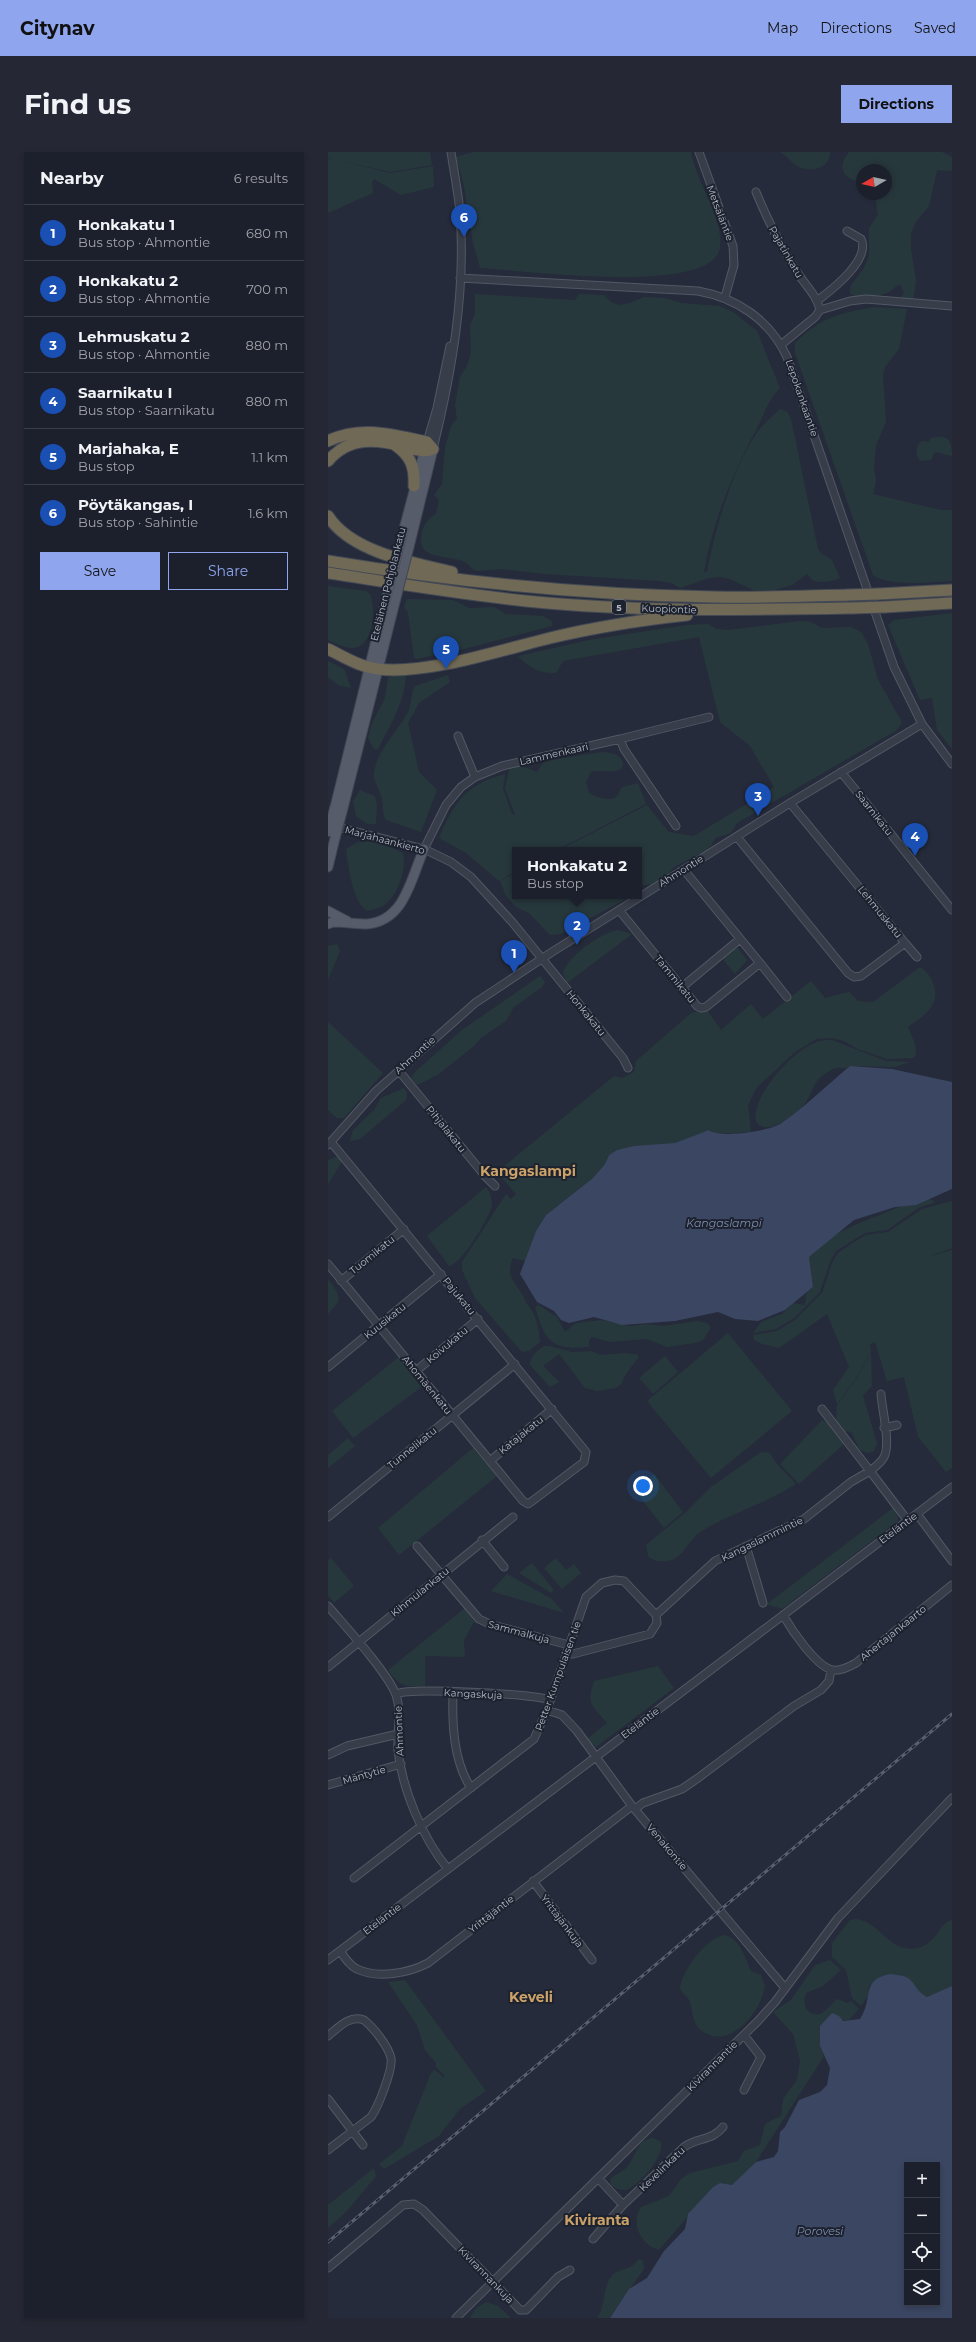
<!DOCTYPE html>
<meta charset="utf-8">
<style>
:root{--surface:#1c202c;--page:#252834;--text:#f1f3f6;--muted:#a0a3a9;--line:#3a3e48;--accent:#8fa6ef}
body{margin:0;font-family:Montserrat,sans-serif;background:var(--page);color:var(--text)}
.controls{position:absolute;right:12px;bottom:12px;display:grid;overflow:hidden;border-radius:0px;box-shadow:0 2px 6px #0003}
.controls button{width:36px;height:36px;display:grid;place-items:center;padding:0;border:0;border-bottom:1px solid var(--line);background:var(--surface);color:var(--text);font:20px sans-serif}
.compass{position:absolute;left:528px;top:12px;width:36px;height:36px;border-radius:50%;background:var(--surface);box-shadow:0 2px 6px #0003;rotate:261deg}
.you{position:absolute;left:315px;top:1334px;width:14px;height:14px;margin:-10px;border:3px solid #fff;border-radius:50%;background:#1a73e8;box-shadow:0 0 0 6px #1a73e833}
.badge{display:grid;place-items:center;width:26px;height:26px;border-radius:50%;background:var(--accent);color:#fff;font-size:13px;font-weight:700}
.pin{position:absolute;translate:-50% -33px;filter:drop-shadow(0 1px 2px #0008)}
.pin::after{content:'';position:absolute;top:21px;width:14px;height:12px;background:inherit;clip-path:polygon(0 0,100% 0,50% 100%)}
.popup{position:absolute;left:184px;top:695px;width:130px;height:52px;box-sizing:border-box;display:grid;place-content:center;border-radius:0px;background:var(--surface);filter:drop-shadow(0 1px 3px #0005);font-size:13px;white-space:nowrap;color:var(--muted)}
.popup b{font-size:15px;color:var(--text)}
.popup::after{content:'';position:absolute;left:50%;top:100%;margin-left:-8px;border:8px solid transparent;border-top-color:var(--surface)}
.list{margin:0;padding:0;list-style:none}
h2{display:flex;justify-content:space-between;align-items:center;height:52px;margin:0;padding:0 16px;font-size:17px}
h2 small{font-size:13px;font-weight:400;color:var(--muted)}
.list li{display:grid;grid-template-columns:26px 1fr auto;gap:12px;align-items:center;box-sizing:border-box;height:56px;padding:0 16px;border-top:1px solid var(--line)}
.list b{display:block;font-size:15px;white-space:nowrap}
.list p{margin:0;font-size:13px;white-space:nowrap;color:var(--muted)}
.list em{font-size:13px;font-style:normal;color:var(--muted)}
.actions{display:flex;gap:8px;padding:12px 16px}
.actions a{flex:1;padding:9px 0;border:1px solid var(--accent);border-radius:0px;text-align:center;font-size:14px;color:var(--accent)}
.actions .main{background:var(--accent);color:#111}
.icon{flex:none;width:22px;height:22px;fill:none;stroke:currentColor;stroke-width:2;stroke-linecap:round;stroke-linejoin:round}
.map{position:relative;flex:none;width:624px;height:2166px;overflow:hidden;border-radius:0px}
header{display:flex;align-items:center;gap:24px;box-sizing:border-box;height:56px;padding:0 20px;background:var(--accent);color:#111}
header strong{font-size:19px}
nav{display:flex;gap:22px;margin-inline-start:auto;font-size:14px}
.intro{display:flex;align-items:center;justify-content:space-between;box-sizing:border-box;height:96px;padding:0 24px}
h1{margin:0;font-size:28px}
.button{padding:10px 18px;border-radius:0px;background:var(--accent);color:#111;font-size:14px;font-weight:700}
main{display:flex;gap:24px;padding:0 24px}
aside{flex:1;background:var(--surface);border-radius:0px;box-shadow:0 2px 6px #0003}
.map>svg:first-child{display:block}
.green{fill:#27383c}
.water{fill:#3b4662;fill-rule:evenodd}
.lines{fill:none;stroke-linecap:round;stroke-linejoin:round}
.minor-casing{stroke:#535865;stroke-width:9}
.major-casing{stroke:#414653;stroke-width:11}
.highway-casing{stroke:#434855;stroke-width:13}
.minor{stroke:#383d4a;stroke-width:7}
.major{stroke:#565c6a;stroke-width:9}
.highway{stroke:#706956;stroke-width:11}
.rail-casing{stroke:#5a6071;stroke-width:3}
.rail{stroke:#1d222f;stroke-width:1.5;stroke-dasharray:4.5;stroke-linecap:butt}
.major-bridge-casing{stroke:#414653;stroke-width:11;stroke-linecap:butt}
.highway-bridge-casing{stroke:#434855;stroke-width:13;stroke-linecap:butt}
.major-bridge{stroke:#565c6a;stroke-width:9}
.highway-bridge{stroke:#706956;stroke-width:11}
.labels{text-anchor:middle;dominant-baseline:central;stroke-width:4;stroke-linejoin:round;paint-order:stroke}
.shield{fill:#1d222f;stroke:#878b99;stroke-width:1}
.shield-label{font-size:9px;font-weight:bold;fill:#b4b8c6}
.street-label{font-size:10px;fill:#b4b8c6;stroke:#1d222f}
.water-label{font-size:11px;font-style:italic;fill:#7d8bab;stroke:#1d222f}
.district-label{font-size:14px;font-weight:bold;fill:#cca269;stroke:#1d222f}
</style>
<header>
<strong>Citynav</strong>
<nav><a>Map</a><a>Directions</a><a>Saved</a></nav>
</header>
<div class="intro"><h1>Find us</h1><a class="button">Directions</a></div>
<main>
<aside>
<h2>Nearby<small>6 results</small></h2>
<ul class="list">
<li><span class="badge" style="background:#1a4fb4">1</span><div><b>Honkakatu 1</b><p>Bus stop · Ahmontie</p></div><em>680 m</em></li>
<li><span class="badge" style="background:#1a4fb4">2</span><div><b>Honkakatu 2</b><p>Bus stop · Ahmontie</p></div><em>700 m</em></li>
<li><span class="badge" style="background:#1a4fb4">3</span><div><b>Lehmuskatu 2</b><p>Bus stop · Ahmontie</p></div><em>880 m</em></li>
<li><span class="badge" style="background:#1a4fb4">4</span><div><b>Saarnikatu I</b><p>Bus stop · Saarnikatu</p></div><em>880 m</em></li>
<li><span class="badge" style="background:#1a4fb4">5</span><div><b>Marjahaka, E</b><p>Bus stop</p></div><em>1.1 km</em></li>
<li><span class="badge" style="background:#1a4fb4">6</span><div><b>Pöytäkangas, I</b><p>Bus stop · Sahintie</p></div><em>1.6 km</em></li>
</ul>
<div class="actions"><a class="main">Save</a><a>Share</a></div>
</aside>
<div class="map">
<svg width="624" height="2166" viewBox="0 0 624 2166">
<rect width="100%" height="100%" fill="#252b3a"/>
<path class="green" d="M0,0H102L104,13L62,20L4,7L0,5Z
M145,0H363C368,29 396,68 392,95C386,145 190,118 152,116L145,91L136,34L128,5Z
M451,0H502C502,16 484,21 471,15C463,11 459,3 451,0Z
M521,0H614L624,5V19L609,18L601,54L587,71L583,81V97L588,130L585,149L572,147L576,141L572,132C567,134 564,139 559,141C549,145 529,148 522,141L523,133L536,116L541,104V76L550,63L547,42H558V18H534V30C515,27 508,17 521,0Z
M0,6L62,21L105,14L106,35L73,43L46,27L44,30L45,41L0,61Z
M147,142L247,148L251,142L276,143L283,150L291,153L302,151L316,145L337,146L353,151L391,154L405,160L429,179L452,236C440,248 436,263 428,278C405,322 384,370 376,420H379C388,375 404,317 430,279C436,271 445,264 452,257L459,260L463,267L490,397L494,402L504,408L512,426C507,429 493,431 486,429C482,428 482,424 479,422L464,433L447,438H425L402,427L392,425L381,426L352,436L343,431L332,429L217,422L173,417L149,419C143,417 141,411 134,409C118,403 87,408 94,381C96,372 100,366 108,362L111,348L106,343L114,332L117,296L123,274L129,267L127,253L132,225L139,214L143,200L142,173L147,162Z
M547,155L579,157L571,197L557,215L555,224L558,270L548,293L546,317L548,329L545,342L613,358H624V429C605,430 561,435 545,423L467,201V191C493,165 512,161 547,155Z
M603,286C620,283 624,287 624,304L607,300L603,308L592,309C587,303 587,294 594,289L601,290Z
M0,434L38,439L42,442C48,456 46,496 24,496C17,496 6,491 0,488Z
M79,447L125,448L141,456L166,455L178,462L215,464L224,469V474L124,500L88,507L86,505L80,461L76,455Z
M624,461V597L609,578L604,546L592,548L560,473L566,468Z
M472,469L483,470L494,476L523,475L533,480L540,492L550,528L574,570L569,578L409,671L403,681L387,686L383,694L377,699L346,715L338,724L325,732L311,734V698H231L319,653L341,680L366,684L446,635L422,594L392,570L371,485L235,509L228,521C213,522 201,516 190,504L266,487L359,473L380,472L389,477L400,478Z
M0,509L16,517L23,536L10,533L0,525Z
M78,519C78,548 63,572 50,597H46L40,586L44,571L57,546L60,526Z
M120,523L122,530L91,551L80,571L91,620L109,638L93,680L58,668C54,662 56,655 54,647C52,639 47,632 46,624C45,603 72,577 81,558C84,550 82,542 87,534Z
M274,600C284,601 295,602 295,614C290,624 273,616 263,620L258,630L261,641C267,645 285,651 290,643C292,640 291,638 295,635L310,631L318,652L229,698H187V720L171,729L138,701L111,686C126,650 139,632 177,622L175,637L184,662L187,663L177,636L182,614H193L209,620L215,611L223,608Z
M32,638L47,644L49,653L48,672H39L28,664L25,649Z
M49,689L75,701C79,717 70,744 55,754C51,756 45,757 40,759C25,753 20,713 18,697L30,690Z
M187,721V744H303L233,782L222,783L202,762L187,754L178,744L172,729Z
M290,778L304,782L239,831L235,821C239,805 274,780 290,778Z
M9,792L12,799L0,828V794Z
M407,796H410L419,808L407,822L394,806Z
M592,815C599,819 602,824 605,831C614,853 595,864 580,875L587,892L588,903L585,906L559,907L530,897L516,889L504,886L488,887L467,900L429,935L420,953L423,980L387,982L382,978L347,991L289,998L281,1003L277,1012L265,1026L218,1063L208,1079L197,1109L185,1106C175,1128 193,1133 198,1151C208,1161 211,1176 212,1190L201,1199L194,1200L147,1146L134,1118V1110L178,1042L183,1047L188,1042L169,1020L286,924L294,926L306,920L308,909L363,861L379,858L393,878L423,852L435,867L483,829L497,846L521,840L530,849L545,850Z
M212,824L217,830L214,835L186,855L178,869L153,886L147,893L111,922L89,933L83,926L88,919L134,878Z
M0,870L55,921L16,966H9L0,958Z
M504,888L558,909L582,910L567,915L522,914C518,918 513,915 508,916C503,917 498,921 494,924C485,930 484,942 478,950C470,961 438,987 428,969C423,944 466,897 489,890C494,888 499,888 504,888Z
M76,936L79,940L78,948L32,987L23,989L22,988L25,978L46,958L53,946Z
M11,1004L15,1008L0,1032V1008Z
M158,1035C162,1040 164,1047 164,1053C162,1065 133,1113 121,1114L99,1084Z
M594,1044L608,1050L592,1055L559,1078L537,1081L508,1099L502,1110L492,1140L466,1166L448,1177L425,1181L433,1170L454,1162L465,1151L477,1153L478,1142L485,1135L481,1105C491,1097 501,1086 512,1080C539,1067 567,1058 594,1044Z
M624,1049V1096L599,1105L624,1098V1316L618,1320L590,1285L576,1225L559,1229L547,1190L542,1192L543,1200L525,1231L509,1252L505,1238L521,1215L499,1162L451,1196L434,1192L426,1188L425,1183L449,1179L468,1167L494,1141L504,1111L510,1101L526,1090L538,1083L560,1080L594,1057Z
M0,1127C12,1144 16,1146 0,1162Z
M211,1153L229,1165L237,1180L248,1171L273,1168L301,1174L319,1172L335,1174L369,1169L379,1171L383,1175L375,1188L367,1191L339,1195L319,1187L282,1190L264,1185L261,1188V1195C222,1198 218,1190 207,1155Z
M400,1181L464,1259L383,1326L319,1249Z
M216,1194H221L244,1200L264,1199L272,1203L297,1201L310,1203V1206L298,1222L293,1232L288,1236L269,1239L257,1236L231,1202L215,1214L231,1230L222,1235L202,1213C202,1204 209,1199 216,1194Z
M543,1201L544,1234L535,1244L549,1291L546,1299L539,1301L531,1297L524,1281L520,1279L515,1281L508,1270L509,1253L525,1232Z
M72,1204L96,1233L25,1286L4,1259Z
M337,1204L350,1220L325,1242L311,1226Z
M494,1268L501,1272L516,1292L471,1332L453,1313L454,1310Z
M20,1286L27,1294L0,1316V1303Z
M145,1296L169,1324L71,1403L50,1376Z
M433,1300L442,1301L448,1311L468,1332C439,1351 406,1360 377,1377C362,1385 357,1402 346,1407C338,1410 327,1411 320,1404L318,1393L358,1360L383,1335Z
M326,1322L355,1360L336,1376L312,1345L316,1341L311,1334Z
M565,1356L570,1365V1369L454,1457L439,1452Z
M3,1406L26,1434L6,1451L0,1443V1408Z
M228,1406L238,1418L246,1412L253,1421L234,1437L216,1416Z
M204,1411L226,1438L223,1441L191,1421Z
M179,1422L224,1447L236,1461L163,1439Z
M137,1456L146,1470L136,1488L137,1505L97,1504V1535C76,1534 72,1535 60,1518Z
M330,1514L346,1536L268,1595L259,1587L279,1571C264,1553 258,1554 266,1529Z
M528,1767C553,1770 561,1802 590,1796C610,1791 611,1770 624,1768V1834L599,1845L591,1841L582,1828C566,1824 552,1819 541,1835L540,1844L533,1854L524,1846L518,1818L504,1805V1791L522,1768Z
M396,1783C411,1785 418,1807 423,1819L433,1823L437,1834C433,1860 402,1899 374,1879C363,1871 366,1859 361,1848C359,1843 353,1841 352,1836C355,1818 377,1787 396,1783Z
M502,1808L513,1818L495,1834L478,1841L476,1848L478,1857C493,1873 503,1850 509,1847L520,1851L523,1849L531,1857L521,1868H514L492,1894L496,1904L428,2010L408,2031L404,2033L392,2031L385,2035L331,2098C313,2093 302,2071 313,2055L341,2044L353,2027L362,2021L410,2009L416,1999L432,1993L437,1972L453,1964L455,1947L469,1928L472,1909L465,1882L445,1860L463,1848L487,1813Z
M77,1828L158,1939L132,1957L111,1984L56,2017L51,2012L74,1994L103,1921L107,1918L115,1925L117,1924L108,1915V1911L97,1898L89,1873L60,1830Z
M326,1986L333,1990C337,2004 311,2033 298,2038L289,2037L283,2033L282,2027C288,2022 295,2020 300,2014C309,2002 309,1987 326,1986Z
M46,2016L48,2024L45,2028L18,2060L0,2076V2053Z
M311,2107L315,2109L316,2117L281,2166H269C278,2154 274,2137 283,2125C287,2118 295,2119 302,2115C306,2113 308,2110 311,2107Z
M158,2150L170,2154L183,2166H142L148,2156Z"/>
<path class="water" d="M522,914L564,917L624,930V1037L588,1053L567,1055L526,1068L481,1105L485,1135L457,1158L430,1169L407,1167L390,1160L347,1169L294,1173L266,1165L241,1171L233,1168L226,1159L209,1150L192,1122L208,1079L218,1063L265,1026L277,1012L281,1003L289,998L306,994L347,991L381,978C391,987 441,979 452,972C477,955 499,933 522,914Z
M562,1822C567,1823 573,1823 578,1825C586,1828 588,1840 599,1845L624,1834V2166H282L301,2137L319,2126L336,2099L357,2077L360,2062L385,2035L392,2031L404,2033L428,2010L446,2005L450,1999L452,1980L457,1975L471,1948L492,1940L499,1933L502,1916L492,1894V1874L504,1861L511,1864L515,1869L532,1867C546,1846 532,1828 562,1822ZM579,2013H609V2151H579Z"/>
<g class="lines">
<g class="minor-casing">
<path id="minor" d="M371,0L405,94L406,113L397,145
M428,40C440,69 454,97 471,123C479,135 489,144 492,158
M132,126L370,139C409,146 442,168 459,205L566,515L594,572L624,612
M490,148C505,137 543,107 533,87L519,79
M454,192L487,165L492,158L522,149L538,147L624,154
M99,290L109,256L122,194
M105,297C124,220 138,140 132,60C130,40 126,20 123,0
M130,584L147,625
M292,587L381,565
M513,620L624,758
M6,674L96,697L123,710L143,725L185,771L295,906L300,916
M409,685L520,821L526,825L533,824L577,791L462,651
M96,697L118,653L133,635L147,625L174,614L292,587L296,597L348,674
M291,758L369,854L373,856L378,855L432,811L356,718
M577,791L589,805
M432,811L459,845
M353,836L412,787
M71,919L157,1024L167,1034
M0,993L48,939L147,851L224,800L462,651L594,572
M0,1112L195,1349L200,1352L203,1350L256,1310L258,1300L254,1295L3,990
M13,1129L76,1077
M0,1215L113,1122
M88,1219L150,1167
M494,1257L542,1319C547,1315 553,1311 556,1305C563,1292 554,1258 553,1242
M556,1276L569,1273
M162,1309L224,1257
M589,1362L624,1409
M0,1365L187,1212
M154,1388L176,1415
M89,1394L151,1467L164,1473L241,1493
M418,1394L435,1451
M0,1454C17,1474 60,1521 68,1543C74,1560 69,1580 70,1598C74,1637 95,1687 120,1717
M455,1463C463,1477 489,1516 505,1518C513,1519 521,1515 528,1511L624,1433
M238,1501L245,1502L322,1482L329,1471L328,1463L387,1409L476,1367L523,1330L542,1319L580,1369
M0,1515L185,1365
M125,1540C124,1570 125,1609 143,1636
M68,1542C83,1535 204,1542 222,1548
M219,1558L234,1563L249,1579L304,1654L457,1836
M0,1603L19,1594L70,1582
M0,1633L73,1612
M307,1657L315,1651L354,1637L370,1626L466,1554L493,1538L501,1529L503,1518
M26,1726L206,1587L219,1558L258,1445L274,1431L287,1428L296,1429L328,1463
M205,1729L264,1808
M12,1799C17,1806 22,1814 29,1817C50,1827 81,1821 100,1811L304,1654
M0,1808L624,1335
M0,1884C11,1875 21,1863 36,1868C46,1876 60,1894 63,1906C65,1918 50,1955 43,1965L0,1998
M416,1938L433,1905L416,1883
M0,1947L35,1993
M270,2026L295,2053
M265,2087L295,2053L356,1995C370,1985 384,1989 395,1975
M0,2116L75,2053L86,2052L95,2058L192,2158H198L230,2125L242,2118
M128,2166L430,1869L447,1850L510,1766L624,1646"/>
</g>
<g class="major-casing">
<path id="major" d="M72,392L98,294
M81,395L105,297
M7,655L58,448
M15,656L67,450
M0,715L7,686
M0,759L19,769
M0,772L5,770C16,770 28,772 39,772C77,769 83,726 96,697"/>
</g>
<g class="highway-casing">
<path id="highway" d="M0,289C33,273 65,283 99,290L105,297C96,301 87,297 78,295C49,287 21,284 0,309
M67,293C83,304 87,315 86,334
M0,364C23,400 85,411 124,420
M0,409C128,430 257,443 387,445C431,446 476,444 520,443
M0,421C66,431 132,442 198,449C307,460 416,458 525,456
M550,442L624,438
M557,455L624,451
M0,497C16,505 32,515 50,517C99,523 173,498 222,486C268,475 313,468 359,463"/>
</g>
<use href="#minor" class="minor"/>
<use href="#major" class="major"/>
<use href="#highway" class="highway"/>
<g class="rail-casing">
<path id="rail" d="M0,2090L624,1562"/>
</g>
<use href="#rail" class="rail"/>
<g class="major-bridge-casing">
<path id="major-bridge" d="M58,448L72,392
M67,450L81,395
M0,680L7,655
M7,686L15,656"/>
</g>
<g class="highway-bridge-casing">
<path id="highway-bridge" d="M520,443L550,442
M525,456L557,455"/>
</g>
<use href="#major-bridge" class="major-bridge"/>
<use href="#highway-bridge" class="highway-bridge"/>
</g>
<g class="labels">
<rect class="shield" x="284" y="448" width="14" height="14" rx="3"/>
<g class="shield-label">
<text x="291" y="455">5</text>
</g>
<g class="street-label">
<text transform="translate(392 61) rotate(69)">Metsäläntie</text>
<text transform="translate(458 100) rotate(60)">Pajatinkatu</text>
<text transform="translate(474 246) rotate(71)">Lepokankaantie</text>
<text transform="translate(60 432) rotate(-76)">Eteläinen Pohjolankatu</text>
<text transform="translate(341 457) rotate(2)">Kuopiontie</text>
<text transform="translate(226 602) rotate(-13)">Lammenkaari</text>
<text transform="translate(546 661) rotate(52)">Saarnikatu</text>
<text transform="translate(57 688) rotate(15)">Marjahaankierto</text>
<text transform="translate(353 719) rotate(-32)">Ahmontie</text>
<text transform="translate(552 760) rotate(51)">Lehmuskatu</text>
<text transform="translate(347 827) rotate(51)">Tammikatu</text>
<text transform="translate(258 861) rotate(51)">Honkakatu</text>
<text transform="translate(87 903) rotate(-42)">Ahmontie</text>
<text transform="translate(118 977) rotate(51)">Pihjalakatu</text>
<text transform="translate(44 1103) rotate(-39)">Tuomikatu</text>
<text transform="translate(131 1144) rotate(51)">Pajukatu</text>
<text transform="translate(57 1169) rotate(-39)">Kuusikatu</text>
<text transform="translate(119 1193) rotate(-40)">Koivukatu</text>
<text transform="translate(99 1233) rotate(51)">Ahomäenkatu</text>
<text transform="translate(193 1283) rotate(-39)">Katajakatu</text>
<text transform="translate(84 1296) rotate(-39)">Tunnelikatu</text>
<text transform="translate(570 1376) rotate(-37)">Eteläntie</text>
<text transform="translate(434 1387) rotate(-26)">Kangaslammintie</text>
<text transform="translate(92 1440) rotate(-39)">Kihmulankatu</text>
<text transform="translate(191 1480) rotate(15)">Sammalkuja</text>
<text transform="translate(565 1481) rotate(-39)">Ahertajankaarto</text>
<text transform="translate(230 1524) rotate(-70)">Petter Kumpulaisen tie</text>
<text transform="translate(145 1542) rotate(3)">Kangaskuja</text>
<text transform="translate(312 1571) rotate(-37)">Eteläntie</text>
<text transform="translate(71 1579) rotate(-92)">Ahmontie</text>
<text transform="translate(36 1623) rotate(-16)">Mäntytie</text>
<text transform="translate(339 1695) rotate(50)">Venakontie</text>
<text transform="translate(163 1762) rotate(-38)">Yrittäjäntie</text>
<text transform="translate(54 1767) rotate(-37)">Eteläntie</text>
<text transform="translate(234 1769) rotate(53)">Yrittäjänkuja</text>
<text transform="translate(384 1914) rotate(-45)">Kivirannantie</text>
<text transform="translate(334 2017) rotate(-44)">Kevelinkatu</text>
<text transform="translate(158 2123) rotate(46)">Kivirannankuja</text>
</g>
<g class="water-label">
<text x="396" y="1071">Kangaslampi</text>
<text x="492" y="2079">Porovesi</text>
</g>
<g class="district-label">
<text x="200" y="1019">Kangaslampi</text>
<text x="203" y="1845">Keveli</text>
<text x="269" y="2068">Kiviranta</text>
</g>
</g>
</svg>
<div class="controls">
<button>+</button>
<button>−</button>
<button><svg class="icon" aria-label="locate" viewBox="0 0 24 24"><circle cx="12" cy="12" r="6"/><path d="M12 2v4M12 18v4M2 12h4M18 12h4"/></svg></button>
<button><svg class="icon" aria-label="layers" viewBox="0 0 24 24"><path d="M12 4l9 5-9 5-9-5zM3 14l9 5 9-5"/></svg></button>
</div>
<svg class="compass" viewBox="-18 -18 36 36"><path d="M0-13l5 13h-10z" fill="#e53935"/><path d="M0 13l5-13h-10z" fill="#a0a3a9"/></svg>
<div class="you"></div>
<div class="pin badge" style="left:186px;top:821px;background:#1a4fb4">1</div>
<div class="pin badge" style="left:249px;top:793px;background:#1a4fb4">2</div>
<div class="popup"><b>Honkakatu 2</b>Bus stop</div>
<div class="pin badge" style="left:430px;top:664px;background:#1a4fb4">3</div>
<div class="pin badge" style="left:587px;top:704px;background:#1a4fb4">4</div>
<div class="pin badge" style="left:118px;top:517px;background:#1a4fb4">5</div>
<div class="pin badge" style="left:136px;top:85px;background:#1a4fb4">6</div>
</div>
</main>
